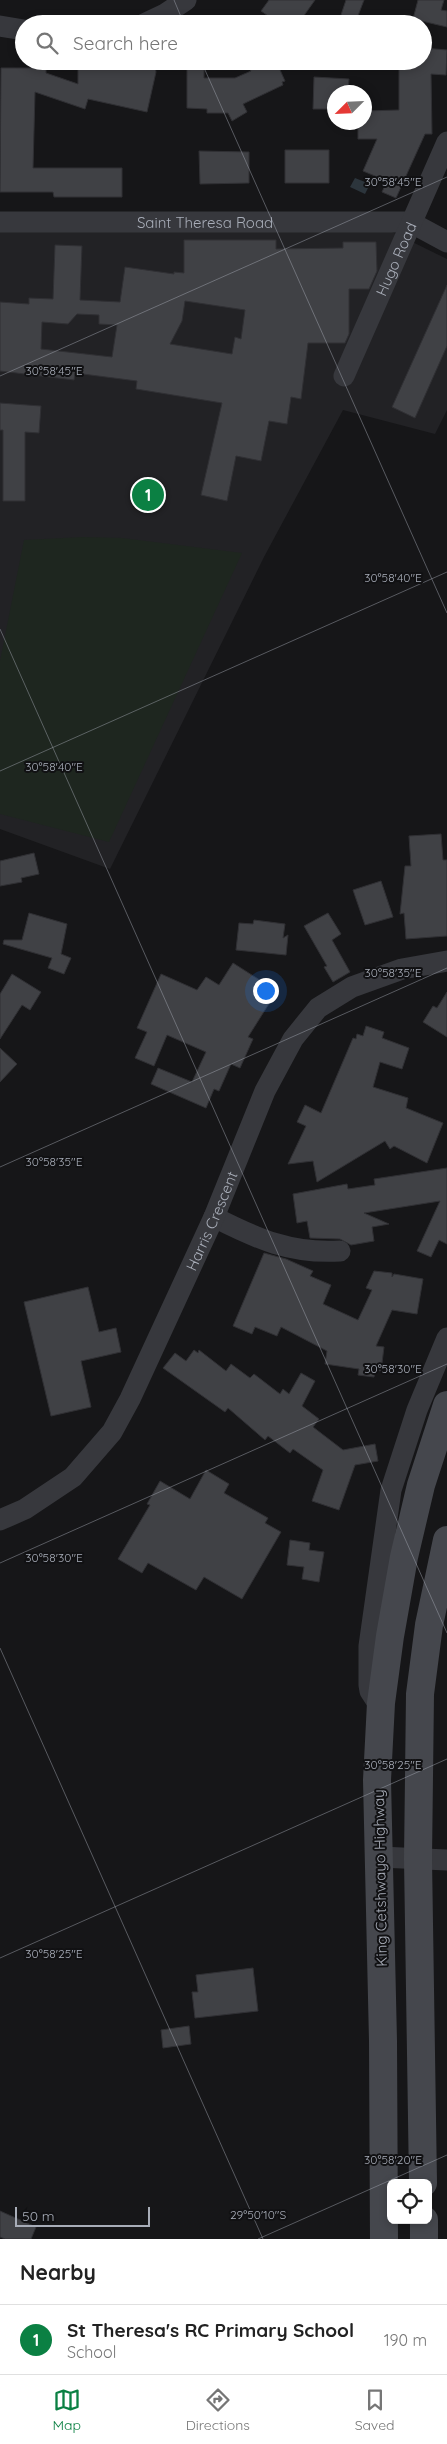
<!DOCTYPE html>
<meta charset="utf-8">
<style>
:root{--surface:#fff;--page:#f2f2f2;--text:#222;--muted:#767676;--line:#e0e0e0;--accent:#0b8043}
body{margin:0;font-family:Quicksand,sans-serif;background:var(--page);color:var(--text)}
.controls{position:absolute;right:15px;bottom:15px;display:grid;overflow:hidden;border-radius:8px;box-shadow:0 2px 8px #0003}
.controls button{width:45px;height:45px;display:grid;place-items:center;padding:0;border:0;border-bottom:1px solid var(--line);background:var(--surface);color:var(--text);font:25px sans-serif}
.compass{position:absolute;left:327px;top:85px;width:45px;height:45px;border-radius:50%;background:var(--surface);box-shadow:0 2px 8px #0003;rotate:246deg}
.scale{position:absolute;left:15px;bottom:12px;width:135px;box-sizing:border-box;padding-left:5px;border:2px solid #a8adb8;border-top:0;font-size:14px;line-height:18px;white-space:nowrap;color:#a8adb8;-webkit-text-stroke:4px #111113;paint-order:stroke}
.you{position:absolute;left:265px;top:990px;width:18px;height:18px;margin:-12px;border:4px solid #fff;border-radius:50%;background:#1a73e8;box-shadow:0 0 0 8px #1a73e833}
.badge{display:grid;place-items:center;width:32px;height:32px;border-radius:50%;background:var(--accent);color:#fff;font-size:16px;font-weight:700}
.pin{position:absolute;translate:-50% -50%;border:2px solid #fff;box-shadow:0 1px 5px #0006}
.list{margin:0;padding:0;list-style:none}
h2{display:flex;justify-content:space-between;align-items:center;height:65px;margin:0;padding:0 20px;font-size:21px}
h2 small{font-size:16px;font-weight:400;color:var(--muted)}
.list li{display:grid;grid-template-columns:32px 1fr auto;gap:15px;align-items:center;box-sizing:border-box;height:70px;padding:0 20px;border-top:1px solid var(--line)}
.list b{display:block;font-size:19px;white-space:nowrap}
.list p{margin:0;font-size:16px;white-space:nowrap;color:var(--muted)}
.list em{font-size:16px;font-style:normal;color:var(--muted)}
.icon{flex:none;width:28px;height:28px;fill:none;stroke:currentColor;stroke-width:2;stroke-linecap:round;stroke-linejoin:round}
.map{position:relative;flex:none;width:447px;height:2239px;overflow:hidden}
.search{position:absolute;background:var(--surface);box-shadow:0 2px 8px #0003;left:15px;right:15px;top:15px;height:55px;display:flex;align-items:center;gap:12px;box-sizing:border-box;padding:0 18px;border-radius:28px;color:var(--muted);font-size:19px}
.sheet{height:135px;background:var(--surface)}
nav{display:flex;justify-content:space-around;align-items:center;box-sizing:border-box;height:70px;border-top:1px solid var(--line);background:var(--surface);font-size:14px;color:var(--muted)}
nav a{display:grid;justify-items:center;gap:2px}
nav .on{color:var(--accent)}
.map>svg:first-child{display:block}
.built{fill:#222225}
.green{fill:#1e261f}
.water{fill:#2c353c}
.building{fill:#404145;stroke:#303034;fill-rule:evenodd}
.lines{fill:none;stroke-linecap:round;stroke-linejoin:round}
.minor{stroke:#37383d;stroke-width:21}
.secondary{stroke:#45474d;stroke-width:28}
.ticks{fill:none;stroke:#a8adb8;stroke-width:1;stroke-opacity:0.45}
.labels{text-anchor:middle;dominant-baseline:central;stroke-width:4;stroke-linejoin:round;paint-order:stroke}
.street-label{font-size:15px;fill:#a8adb8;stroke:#111113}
.ticks-label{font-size:12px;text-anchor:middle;fill:#a8adb8;stroke:#111113;stroke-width:4;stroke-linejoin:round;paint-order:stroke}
</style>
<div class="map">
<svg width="447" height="2239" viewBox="0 0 447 2239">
<rect width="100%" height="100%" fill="#161618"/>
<path class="built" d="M0,231L392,232L447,259V410L435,434L343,410L264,557L110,869L0,829Z"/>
<path class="green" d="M83,537L122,538L242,553L109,842L0,814V661L24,540Z"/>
<path class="water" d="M355,178L370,184L365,194L350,187Z"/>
<path class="building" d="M269,0H315L298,24H267L271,18L261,11Z
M346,0H364L356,21L341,15Z
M418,0H444L441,10L447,11V27L413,19Z
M423,48L447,50L446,75L431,74L432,134H425L396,198L382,192L387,181L363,171L377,139H358V123H364V111L399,110V61H423Z
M78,61H154L156,72L147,112L88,99L85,109L35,92L33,168H122V197H54L53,192H0L1,68H32V63H46V73L78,84Z
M263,61H276L285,81L282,82L283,85L243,104L247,112L232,121L228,113H207V109L187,108V66H204V78H235L251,71L249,68Z
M314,77L349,79L348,92H334V109H313Z
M285,150H329V183H285Z
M199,151L249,152V183L200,184Z
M184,240H276V249L343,248V242H376L377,271L369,289H349V334L345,343H308L301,399L291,397L287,424L269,421L261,461L236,456L227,501L201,495L222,403L136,389L137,381L75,373L74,380L0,371V302L29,304V298L53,299L55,245L82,246L80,300L120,302L125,267L174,274V272L184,273ZM185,301L245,310L241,339L235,337L232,354L170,344L182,321ZM77,314L99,315V324L117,325L112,357L41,349L42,322L68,324Z
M447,285V346L415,418L392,407Z
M0,403L41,406L39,433L25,432V501H3V430H0Z
M441,834L443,860H447V936L406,939L404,913L400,914L405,866H411L409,836Z
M34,853L39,874L21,878L22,882L0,886V861Z
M381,881L393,917L365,925L353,890Z
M29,913L67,924L61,954L71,958L64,974L48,968L52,958L3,944L4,940H22Z
M328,913L341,934L332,940L350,972L333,982L324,967L327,966L304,926Z
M254,920L285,924L283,938L288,935L286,955L236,950L239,923L253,924Z
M233,963L277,991L248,1037L253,1039L240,1068L231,1064L219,1091L214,1089L206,1108L151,1084L158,1068L192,1082L206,1052L167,1035L154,1066L135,1058L147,1032L137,1028L161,974L197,990L206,977L219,985Z
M12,974L41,992L30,1010L22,1005L0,1039V994Z
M447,992V1037L423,1022L433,1006L437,1008Z
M366,1026L384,1032L382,1038L409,1048L402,1069L380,1062L373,1087L408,1098L406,1108L443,1123L427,1163L394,1146L390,1149L385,1141L317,1182L313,1161L288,1164L306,1126L297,1122L305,1105L321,1113L353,1038L356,1039L357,1034L363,1036Z
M0,1048L17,1064L0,1082Z
M447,1168V1244L439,1240L431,1257L417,1251L440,1201L364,1213L389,1224L372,1227L374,1241L351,1245L340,1239L310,1238L307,1221L297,1223L293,1194L347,1184L348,1189L375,1185L374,1179Z
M264,1253L286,1259L313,1271L310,1276L331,1285L323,1304L358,1320L372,1290L366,1288L374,1271L392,1273V1277L394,1274L423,1279L417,1314L392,1310L376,1346L384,1347L381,1371L375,1370L374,1377L358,1375L359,1369L325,1364L327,1351L281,1327L277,1336L255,1327L252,1334L233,1326Z
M88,1287L99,1332L116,1328L121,1352L81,1361L91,1407L51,1416L24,1302Z
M194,1350L198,1353L199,1350L226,1371L231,1364L250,1378L254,1374L280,1394L283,1389L289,1394L301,1373L315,1381L302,1406L319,1419L313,1427L343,1450L375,1444L378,1461L355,1465L339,1510L312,1501L323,1470L293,1449L290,1453L268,1436L265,1440L228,1408L225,1412L163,1368L175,1353L186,1361Z
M206,1470L229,1484L224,1493L268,1518L265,1523L281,1532L242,1599L204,1577L196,1590L148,1563L142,1573L118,1559L150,1505L147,1504L160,1481L190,1499Z
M290,1540L310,1543L309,1550L324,1552L319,1582L302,1579L304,1567L287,1565Z
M253,1968L258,2011L195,2018L192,1992H198L196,1975Z
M189,2026L191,2044L163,2048L161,2030Z
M0,2211L36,2227L31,2239H5L0,2237Z"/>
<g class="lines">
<g class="minor">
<path d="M144,24L165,14L186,0"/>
<path d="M0,26L24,30"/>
<path id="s1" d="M0,222H410L447,242"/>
<path id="s2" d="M344,376L447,142"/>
<path d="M214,1217C257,1239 291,1254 340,1251"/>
<path id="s3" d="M0,1520L25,1509L73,1477L112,1432L130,1399L214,1217L265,1091L293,1039L318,1008L352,987L402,969L447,961"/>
<path d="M381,1708L370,1691L369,1685V1646L391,1490L417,1410L447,1338"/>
<path d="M380,1857L447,1860"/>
</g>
<path class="secondary" d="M423,2183L418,1859L420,1694L429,1625L447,1540
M424,2220V2239
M384,2239L383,2041L377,1780L381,1703L390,1636L404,1557L421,1485L447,1405"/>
</g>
<path class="ticks" d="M174,0L184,24M201,61L447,613M0,376L447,177M0,629L447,1633M0,771L447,572M0,1167L447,968M0,1563L447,1364M0,1648L263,2239M0,1958L447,1759M258,2239L447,2155"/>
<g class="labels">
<g class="street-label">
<text stroke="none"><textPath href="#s1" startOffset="205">Saint Theresa Road</textPath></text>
<text stroke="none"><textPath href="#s2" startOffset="128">Hugo Road</textPath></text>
<text stroke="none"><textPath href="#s3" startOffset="378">Harris Crescent</textPath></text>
<text transform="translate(380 1878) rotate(-91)">King Cetshwayo Highway</text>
</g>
</g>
<g class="ticks-label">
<text x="393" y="186">30°58'45"E</text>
<text x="54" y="375">30°58'45"E</text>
<text x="393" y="582">30°58'40"E</text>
<text x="54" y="771">30°58'40"E</text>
<text x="393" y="977">30°58'35"E</text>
<text x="54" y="1166">30°58'35"E</text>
<text x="393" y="1373">30°58'30"E</text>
<text x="54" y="1562">30°58'30"E</text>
<text x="393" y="1769">30°58'25"E</text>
<text x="54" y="1958">30°58'25"E</text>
<text x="393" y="2164">30°58'20"E</text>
<text x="258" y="2219">29°50'10"S</text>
</g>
</svg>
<div class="controls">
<button><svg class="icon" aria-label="locate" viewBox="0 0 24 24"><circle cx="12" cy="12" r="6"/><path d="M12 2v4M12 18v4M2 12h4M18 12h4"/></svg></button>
</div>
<svg class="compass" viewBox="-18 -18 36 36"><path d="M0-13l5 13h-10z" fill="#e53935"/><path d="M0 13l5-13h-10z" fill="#767676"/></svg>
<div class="scale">50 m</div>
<div class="you"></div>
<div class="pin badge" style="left:148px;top:495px">1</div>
<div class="search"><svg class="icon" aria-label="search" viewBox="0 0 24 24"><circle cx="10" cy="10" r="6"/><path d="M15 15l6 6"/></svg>Search here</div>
</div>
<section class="sheet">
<h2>Nearby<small></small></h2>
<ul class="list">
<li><span class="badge">1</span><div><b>St Theresa's RC Primary School</b><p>School</p></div><em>190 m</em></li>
</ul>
</section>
<nav>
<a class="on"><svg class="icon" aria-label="map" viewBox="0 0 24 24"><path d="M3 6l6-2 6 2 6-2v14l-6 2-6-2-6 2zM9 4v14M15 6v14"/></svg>Map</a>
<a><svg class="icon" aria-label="directions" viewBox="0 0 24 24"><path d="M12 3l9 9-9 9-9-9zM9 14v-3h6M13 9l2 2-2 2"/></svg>Directions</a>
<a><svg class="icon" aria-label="saved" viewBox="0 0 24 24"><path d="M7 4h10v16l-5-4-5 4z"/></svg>Saved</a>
</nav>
